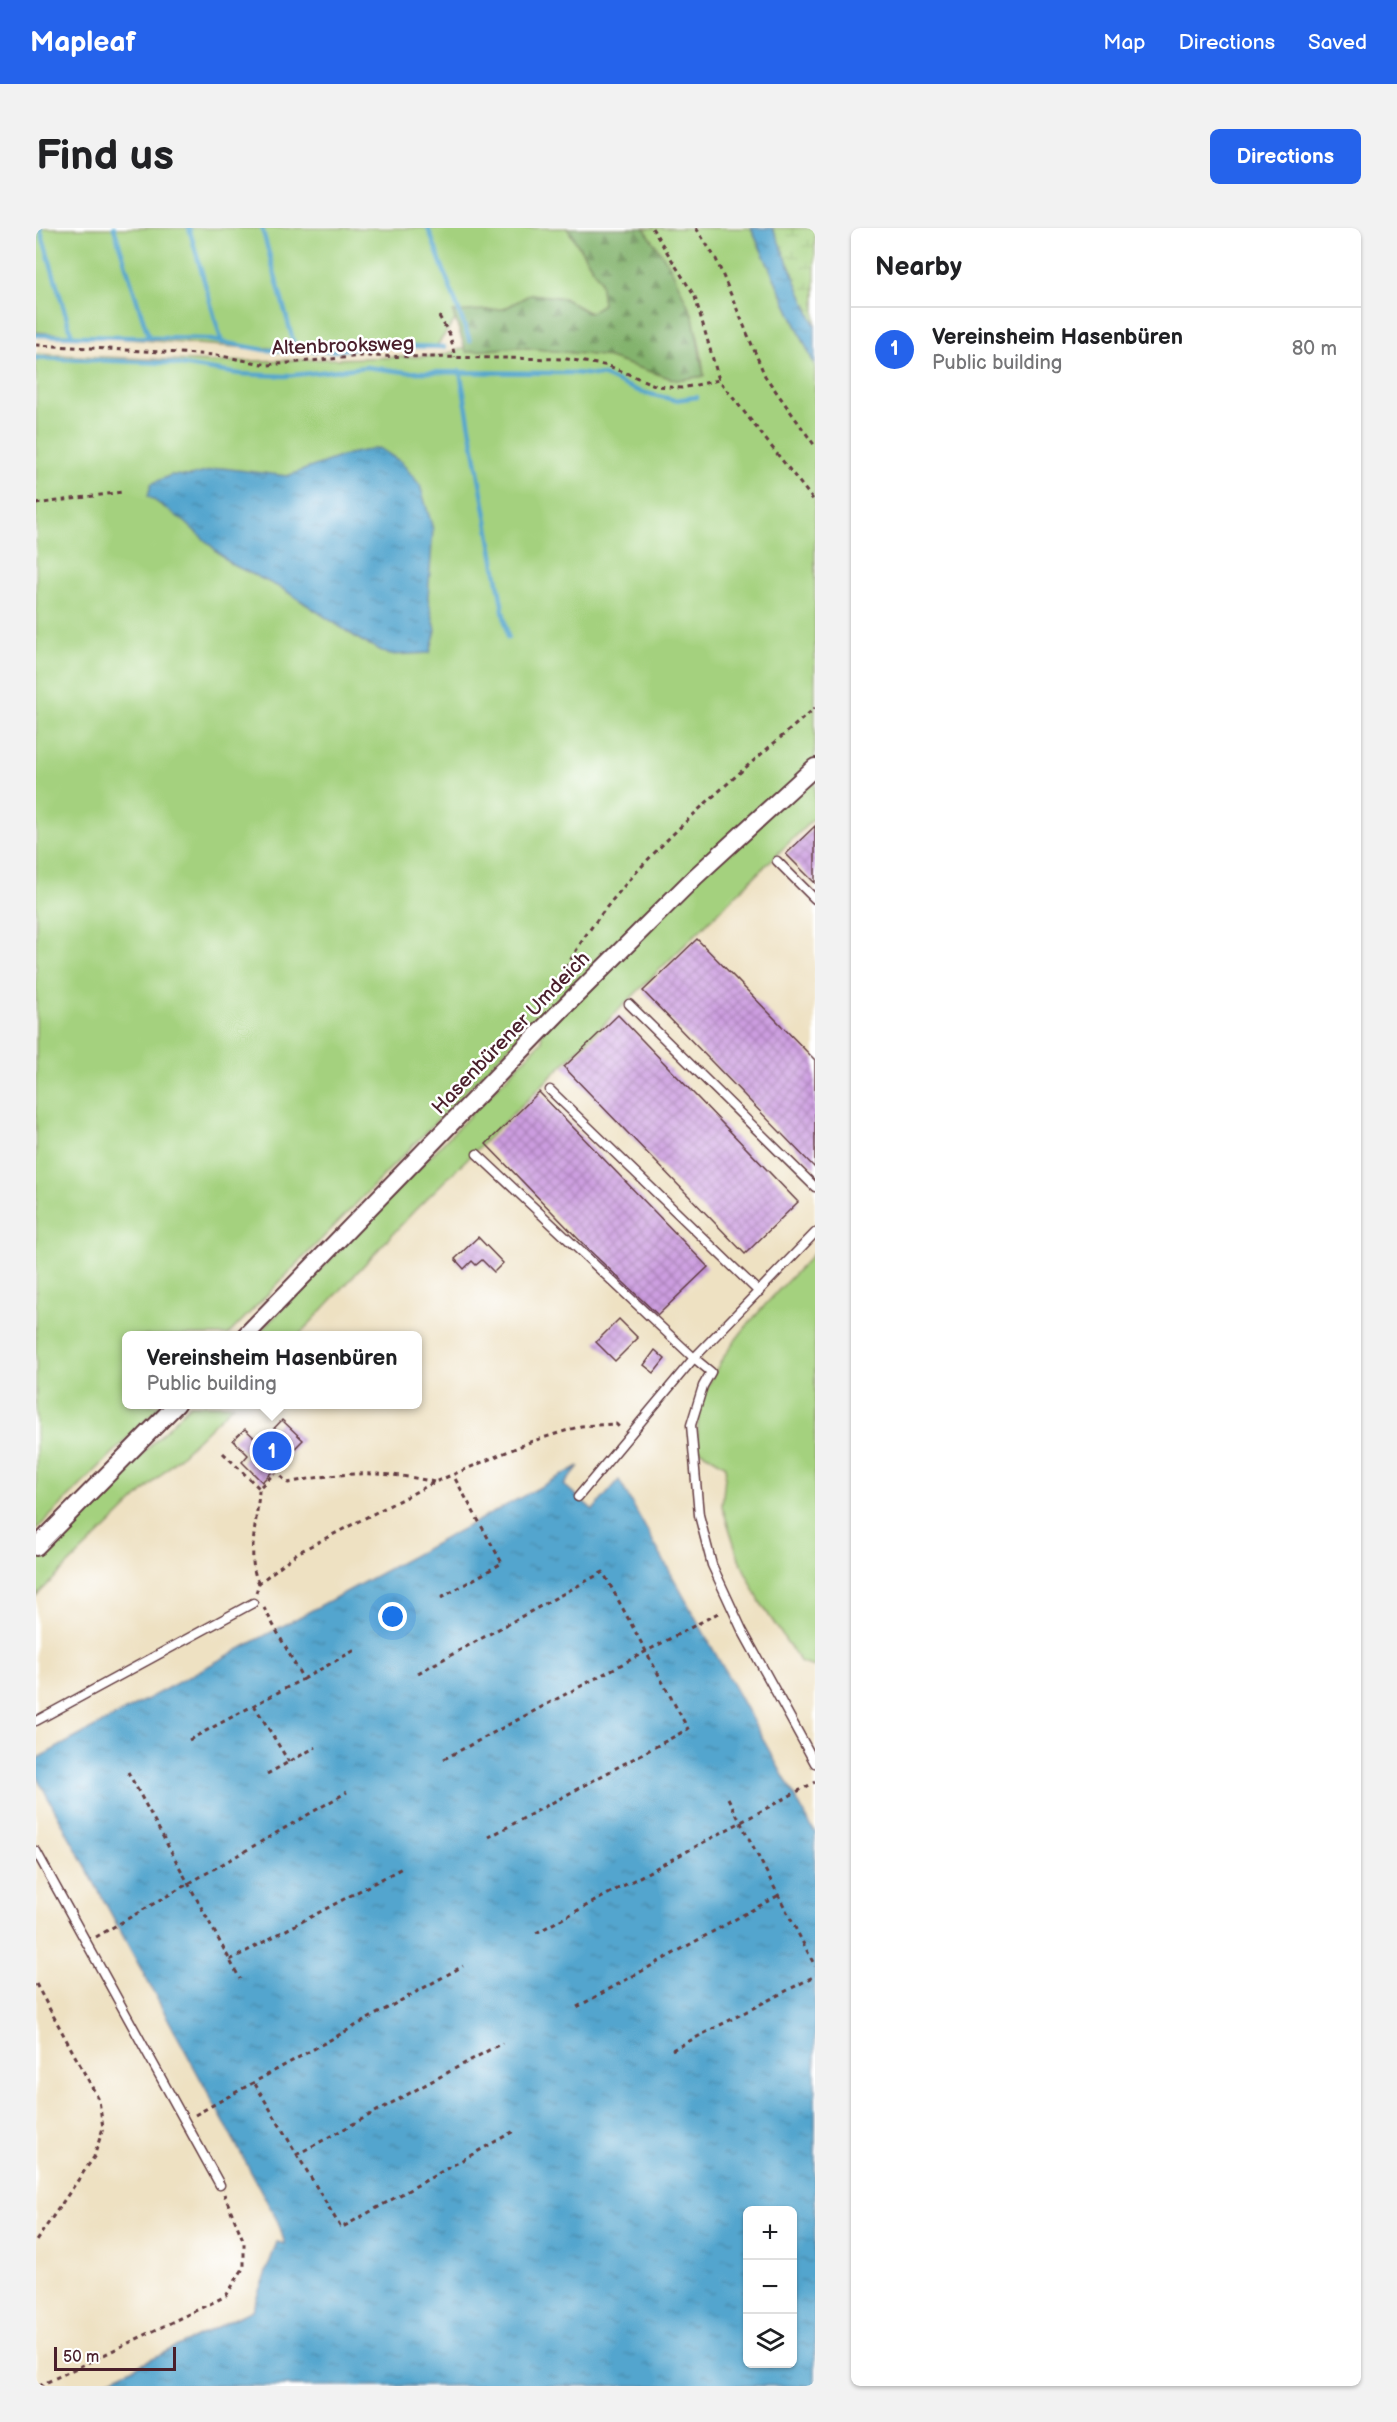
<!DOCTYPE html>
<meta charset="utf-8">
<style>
:root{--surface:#fff;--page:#f2f2f2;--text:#202124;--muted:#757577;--line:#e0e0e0;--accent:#2563eb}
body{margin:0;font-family:"Balsamiq Sans",sans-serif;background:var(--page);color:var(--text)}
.controls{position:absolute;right:18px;bottom:18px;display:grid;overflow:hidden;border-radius:9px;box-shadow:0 2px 4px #0004}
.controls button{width:54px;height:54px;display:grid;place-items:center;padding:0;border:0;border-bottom:2px solid var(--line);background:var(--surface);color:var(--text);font:30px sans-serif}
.scale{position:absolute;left:18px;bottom:15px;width:122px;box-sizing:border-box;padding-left:6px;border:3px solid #4a1f2b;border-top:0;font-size:16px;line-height:21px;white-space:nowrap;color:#4a1f2b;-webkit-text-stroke:4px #fff;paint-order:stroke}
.you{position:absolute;left:357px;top:1389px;width:21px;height:21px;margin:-15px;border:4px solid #fff;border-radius:50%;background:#1a73e8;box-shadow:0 0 0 9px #1a73e833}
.badge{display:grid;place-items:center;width:39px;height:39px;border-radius:50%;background:var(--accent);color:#fff;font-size:20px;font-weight:700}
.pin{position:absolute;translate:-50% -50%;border:3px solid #fff;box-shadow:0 2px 6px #0006}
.popup{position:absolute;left:86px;top:1103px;width:300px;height:78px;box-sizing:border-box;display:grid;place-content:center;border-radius:9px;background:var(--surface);filter:drop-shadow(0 2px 4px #0005);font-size:20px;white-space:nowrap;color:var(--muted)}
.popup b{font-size:22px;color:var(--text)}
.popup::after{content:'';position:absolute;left:50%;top:100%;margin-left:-12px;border:12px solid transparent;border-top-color:var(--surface)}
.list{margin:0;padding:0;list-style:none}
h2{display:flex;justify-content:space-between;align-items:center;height:78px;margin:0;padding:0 24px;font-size:26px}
h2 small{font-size:20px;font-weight:400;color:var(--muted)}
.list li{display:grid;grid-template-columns:39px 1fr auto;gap:18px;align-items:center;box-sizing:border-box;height:84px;padding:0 24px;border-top:2px solid var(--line)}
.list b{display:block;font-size:22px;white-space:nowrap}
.list p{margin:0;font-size:20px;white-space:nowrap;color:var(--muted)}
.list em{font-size:20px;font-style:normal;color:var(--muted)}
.icon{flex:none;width:33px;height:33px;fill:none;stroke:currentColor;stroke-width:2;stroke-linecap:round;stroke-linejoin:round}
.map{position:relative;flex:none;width:779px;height:2158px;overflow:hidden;border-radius:9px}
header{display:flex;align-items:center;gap:36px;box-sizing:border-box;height:84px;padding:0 30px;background:var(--accent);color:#fff}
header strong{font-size:28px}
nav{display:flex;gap:33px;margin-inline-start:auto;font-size:21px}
.intro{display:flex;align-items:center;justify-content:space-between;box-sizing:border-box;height:144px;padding:0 36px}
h1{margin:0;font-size:42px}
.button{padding:15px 27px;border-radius:9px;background:var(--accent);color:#fff;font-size:21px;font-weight:700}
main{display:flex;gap:36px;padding:0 36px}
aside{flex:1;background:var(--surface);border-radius:9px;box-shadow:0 2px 4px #0004}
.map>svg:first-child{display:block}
.green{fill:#a4d17e;stroke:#777854;stroke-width:1.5}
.forest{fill:url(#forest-firs);stroke:#66694c;stroke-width:1.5}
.wetland{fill:url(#wetland-marsh);stroke:#777854;stroke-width:1.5}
.water{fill:url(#water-ripples);stroke:#4e627c;stroke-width:1.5;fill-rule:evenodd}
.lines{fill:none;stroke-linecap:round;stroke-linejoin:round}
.stream{stroke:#53a5ce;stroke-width:4.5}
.building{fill:url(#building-cross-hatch)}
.service-casing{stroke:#633c42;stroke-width:11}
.minor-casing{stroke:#633c42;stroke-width:20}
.path{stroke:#633c42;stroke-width:3;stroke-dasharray:4.5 4.5;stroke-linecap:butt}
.service{stroke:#fff;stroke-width:8}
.minor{stroke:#fff;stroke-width:16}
.labels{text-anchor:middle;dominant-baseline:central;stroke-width:5;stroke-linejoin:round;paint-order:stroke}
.street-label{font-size:20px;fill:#4a1f2b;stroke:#fff}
</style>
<header>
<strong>Mapleaf</strong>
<nav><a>Map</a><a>Directions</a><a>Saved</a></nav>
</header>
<div class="intro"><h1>Find us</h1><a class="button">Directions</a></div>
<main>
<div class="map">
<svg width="779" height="2158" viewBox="0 0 779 2158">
<defs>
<pattern id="forest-firs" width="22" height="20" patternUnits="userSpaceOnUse" patternTransform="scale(1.5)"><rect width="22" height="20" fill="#83b36d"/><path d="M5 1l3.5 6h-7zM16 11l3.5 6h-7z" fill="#6d915a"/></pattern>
<pattern id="wetland-marsh" width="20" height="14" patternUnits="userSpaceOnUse" patternTransform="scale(1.5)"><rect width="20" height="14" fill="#a4d17e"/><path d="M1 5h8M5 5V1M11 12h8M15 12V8" fill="none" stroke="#8fb36d"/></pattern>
<pattern id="water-ripples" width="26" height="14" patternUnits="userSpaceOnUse" patternTransform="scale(1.5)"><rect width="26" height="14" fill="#53a5ce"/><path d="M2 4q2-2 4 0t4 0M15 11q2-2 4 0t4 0" fill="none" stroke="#4786a7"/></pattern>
<pattern id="building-cross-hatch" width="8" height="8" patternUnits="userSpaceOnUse" patternTransform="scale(1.5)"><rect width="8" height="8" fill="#cc9de0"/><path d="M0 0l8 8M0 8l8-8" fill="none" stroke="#a87fb6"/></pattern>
</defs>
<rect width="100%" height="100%" fill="#fff"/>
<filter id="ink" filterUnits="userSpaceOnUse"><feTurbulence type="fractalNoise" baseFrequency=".0167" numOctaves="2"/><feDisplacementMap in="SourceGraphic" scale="12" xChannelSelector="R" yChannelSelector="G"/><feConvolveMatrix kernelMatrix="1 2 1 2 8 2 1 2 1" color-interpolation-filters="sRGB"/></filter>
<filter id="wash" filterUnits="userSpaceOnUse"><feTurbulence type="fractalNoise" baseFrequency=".008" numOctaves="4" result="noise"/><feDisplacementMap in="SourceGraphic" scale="24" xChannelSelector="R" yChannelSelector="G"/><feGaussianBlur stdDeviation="1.35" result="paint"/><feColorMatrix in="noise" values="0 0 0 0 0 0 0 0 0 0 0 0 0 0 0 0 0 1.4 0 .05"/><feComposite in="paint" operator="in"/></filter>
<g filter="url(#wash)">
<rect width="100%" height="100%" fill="#eee1c2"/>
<path class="green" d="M0,0H531L564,52L567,76L554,85L527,70L495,66L468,81L417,85L419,92L400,119L213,120L0,104Z
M608,0H715L779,138V589L378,983L263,1107H221L506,813L504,787L192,1107L91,1108V1176L125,1177L0,1302V126L178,134L403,128L429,120L431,124L481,119L567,128L640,152L668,148C664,92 640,46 608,0Z
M779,1024V1439L765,1435L724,1374L703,1331L686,1278L690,1238L662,1221C662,1212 661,1202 662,1193C671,1127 736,1071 779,1024Z
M154,1177H197L0,1368V1329L81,1252Z"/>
<path class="forest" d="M531,0H608L634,38L657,88L668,148L640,152L567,128L481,119L430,124L417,84L468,81L495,66L527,70L553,85L567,76L564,52Z"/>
<path class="wetland" d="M736,0H779V98Z"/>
<path class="water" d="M715,0H736L740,7L779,98V138Z
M343,220L365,234L384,257L397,301L392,370L400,402L394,425L354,427L324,412L247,361L195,336L149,294L112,268L115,256L135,247L154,248L186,240L251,248L312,226Z
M543,1238L528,1257L557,1282L583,1252L779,1605V2158H59L216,2082L241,2014L249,2016L242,1994L0,1547V1531ZM712,1982H756V2136H712Z"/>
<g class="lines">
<path class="stream" d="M4,0L36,108
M78,0L113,110
M153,0L186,115
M226,0L260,123
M392,0L434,113
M0,107L169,111L229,122L298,123L338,117L408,119
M0,130L132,135L204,146L249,148L330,139L370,144L538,145L568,148L605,164L639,172L661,169
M424,143L472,410"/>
</g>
<g id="blocks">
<path class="building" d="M779,598V655L750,626Z
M661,711L779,832V940L607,763Z
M582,787L762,974L709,1026L528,839Z
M503,864L672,1039L622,1087L552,1021L450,916Z
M442,1009L467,1035L458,1044L446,1032L440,1037L436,1033L428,1041L419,1031Z
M583,1091L602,1110L579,1133L560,1114Z
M619,1122L629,1131L618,1145L608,1137Z
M246,1192L267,1212L226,1254L206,1234L212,1227L197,1212L209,1201L224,1215Z"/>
</g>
</g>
<g filter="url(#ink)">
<use href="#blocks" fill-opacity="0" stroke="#633c42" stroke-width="1.5"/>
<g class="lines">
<g class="service-casing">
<path id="service" d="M741,633L779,671
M593,776L779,959
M514,862L723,1064
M441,926L658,1130L542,1269
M779,1005L658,1130L675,1144L667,1158L655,1197L663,1287L676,1337L706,1402L779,1535
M0,1493L217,1375
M0,1623L184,1957"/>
</g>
<g class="minor-casing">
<path id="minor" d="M209,1108L524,783L659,649L779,539
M0,1319L141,1176"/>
</g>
<path class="path" d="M616,0L659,69L683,152L779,274
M660,0L680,31L729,148L779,218
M403,88L414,107L419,130
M0,117L180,127L232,137L326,128L531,131L573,138L621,158L646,160L683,152
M0,276L86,264
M521,764L520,758C529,742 538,725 548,710C608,622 699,549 779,480
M187,1225L223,1260
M223,1355C209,1333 223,1286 223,1260L240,1244L252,1255C302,1244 348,1242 398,1254
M220,1365L223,1355L261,1325L399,1254L494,1214L545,1198L580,1196L584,1200
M405,1370L466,1335L417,1247
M382,1445L567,1344L652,1501L453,1609
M267,1451L319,1422
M218,1477L253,1534
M153,1512L267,1451L228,1380
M408,1531L684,1384
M92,1544L204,1751
M231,1546L280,1519
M692,1570L779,1738
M500,1705L779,1554
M60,1709L311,1564
M194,1732L368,1639
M0,1756L63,1872L67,1900L58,1929L0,2013
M541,1779L743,1667
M636,1822L779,1748
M219,1856L305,2000L478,1903
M159,1887L427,1738
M260,1927L466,1815
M3,2158L190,2068L208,2039V2014L188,1966"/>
<use href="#service" class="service"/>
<use href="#minor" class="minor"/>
</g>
</g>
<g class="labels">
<g class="street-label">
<text transform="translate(307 118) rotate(-2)">Altenbrooksweg</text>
<text transform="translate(475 805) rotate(-46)">Hasenbürener Umdeich</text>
</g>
</g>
</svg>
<div class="controls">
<button>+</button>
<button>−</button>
<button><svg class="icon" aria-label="layers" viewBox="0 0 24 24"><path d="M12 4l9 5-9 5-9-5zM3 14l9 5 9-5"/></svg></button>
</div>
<div class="scale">50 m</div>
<div class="you"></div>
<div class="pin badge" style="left:236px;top:1223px">1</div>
<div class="popup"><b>Vereinsheim Hasenbüren</b>Public building</div>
</div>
<aside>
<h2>Nearby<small></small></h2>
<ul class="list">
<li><span class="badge">1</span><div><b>Vereinsheim Hasenbüren</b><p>Public building</p></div><em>80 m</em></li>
</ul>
</aside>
</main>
